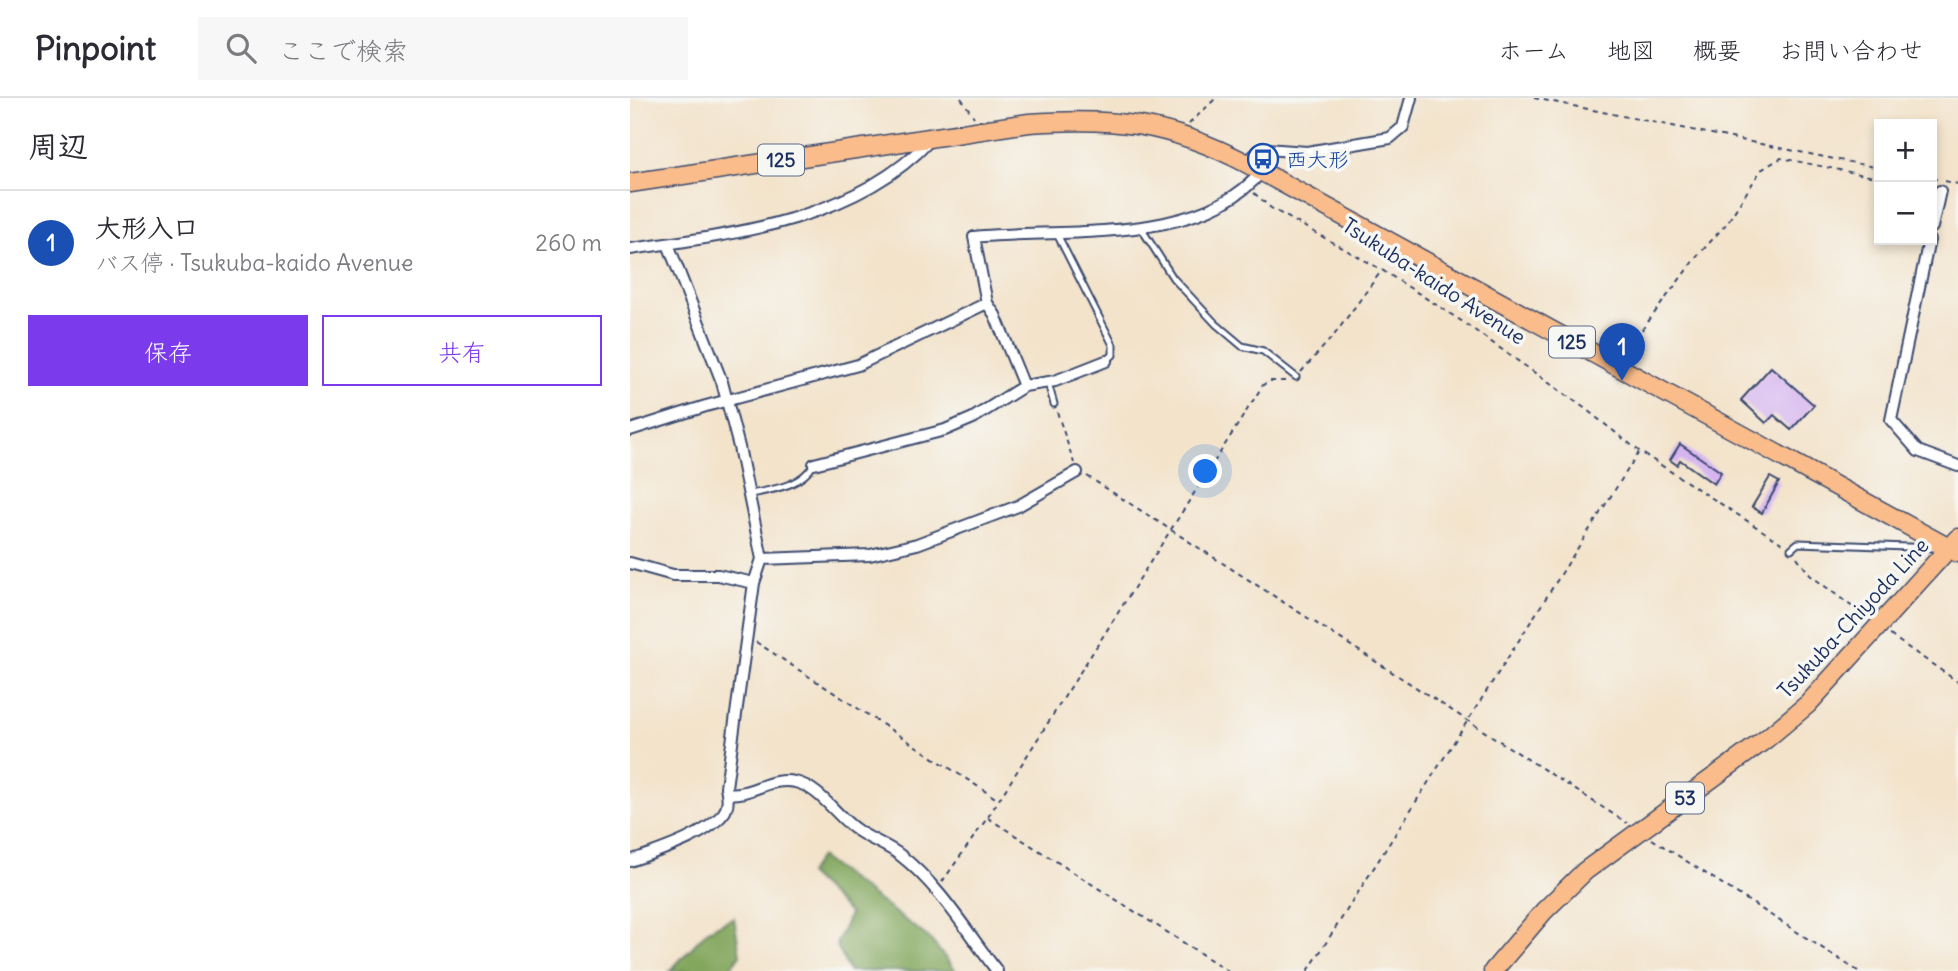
<!DOCTYPE html>
<html lang="ja">
<meta charset="utf-8">
<style>
:root{--surface:#fff;--page:#f7f7f7;--text:#2b2b33;--muted:#7c7c81;--line:#e1e1e2;--accent:#7c3aed}
body{margin:0;font-family:Delius,"Klee One",sans-serif;background:var(--page);color:var(--text)}
.controls{position:absolute;right:21px;top:21px;display:grid;overflow:hidden;border-radius:0px;box-shadow:0 4px 10px #0003}
.controls button{width:63px;height:63px;display:grid;place-items:center;padding:0;border:0;border-bottom:2px solid var(--line);background:var(--surface);color:var(--text);font:35px sans-serif}
.you{position:absolute;left:576px;top:374px;width:24px;height:24px;margin:-18px;border:5px solid #fff;border-radius:50%;background:#1a73e8;box-shadow:0 0 0 10px #1a73e833}
.badge{display:grid;place-items:center;width:46px;height:46px;border-radius:50%;background:var(--accent);color:#fff;font-size:23px;font-weight:700}
.pin{position:absolute;translate:-50% -58px;filter:drop-shadow(0 2px 4px #0008)}
.pin::after{content:'';position:absolute;top:37px;width:24px;height:21px;background:inherit;clip-path:polygon(0 0,100% 0,50% 100%)}
.list{margin:0;padding:0;list-style:none}
h2{display:flex;justify-content:space-between;align-items:center;height:91px;margin:0;padding:0 28px;font-size:30px}
h2 small{font-size:23px;font-weight:400;color:var(--muted)}
.list li{display:grid;grid-template-columns:46px 1fr auto;gap:21px;align-items:center;box-sizing:border-box;height:105px;padding:0 28px;border-top:2px solid var(--line)}
.list b{display:block;font-size:26px;white-space:nowrap}
.list p{margin:0;font-size:23px;white-space:nowrap;color:var(--muted)}
.list em{font-size:23px;font-style:normal;color:var(--muted)}
.actions{display:flex;gap:14px;padding:21px 28px}
.actions a{flex:1;padding:16px 0;border:2px solid var(--accent);border-radius:0px;text-align:center;font-size:24px;color:var(--accent)}
.actions .main{background:var(--accent);color:#fff}
.icon{flex:none;width:38px;height:38px;fill:none;stroke:currentColor;stroke-width:2;stroke-linecap:round;stroke-linejoin:round}
.map{position:relative;flex:none;width:1328px;height:873px;overflow:hidden}
header{display:flex;align-items:center;gap:42px;box-sizing:border-box;height:98px;padding:0 35px;background:var(--surface);border-bottom:2px solid var(--line)}
header strong{font-size:33px}
nav{display:flex;gap:38px;margin-inline-start:auto;font-size:24px}
.search{width:490px;height:63px;background:var(--page);display:flex;align-items:center;gap:18px;box-sizing:border-box;padding:0 24px;border-radius:0px;color:var(--muted);font-size:26px}
main{display:flex}
aside{flex:1;background:var(--surface)}
.map>svg:first-child{display:block}
.forest{fill:#81a65c;stroke:#4e6a5d;stroke-width:2}
.building{fill:#d5b4f0}
.lines{fill:none;stroke-linecap:round;stroke-linejoin:round}
.service-casing{stroke:#3b4a6e;stroke-width:9}
.minor-casing{stroke:#3b4a6e;stroke-width:14}
.primary-casing{stroke:#3b4a6e;stroke-width:21}
.trunk-casing{stroke:#3b4a6e;stroke-width:21}
.path{stroke:#3b4a6e;stroke-width:2;stroke-dasharray:5 5;stroke-linecap:butt}
.service{stroke:#fff;stroke-width:5}
.minor{stroke:#fff;stroke-width:10}
.primary{stroke:#f9bc8a;stroke-width:18}
.trunk{stroke:#f9bc8a;stroke-width:18}
.labels{text-anchor:middle;dominant-baseline:central;stroke-width:7;stroke-linejoin:round;paint-order:stroke}
.shield{fill:#f6f6f2;stroke:#5d6b8a;stroke-width:2}
.shield-label{font-size:19px;font-weight:bold;fill:#1b2f5e}
.transit-label{font-size:21px;fill:#164399;stroke:#f6f6f2;text-anchor:start}
.street-label{font-size:21px;fill:#1b2f5e;stroke:#f6f6f2}
</style>
<header>
<strong>Pinpoint</strong>
<div class="search"><svg class="icon" aria-label="search" viewBox="0 0 24 24"><circle cx="10" cy="10" r="6"/><path d="M15 15l6 6"/></svg>ここで検索</div>
<nav><a>ホーム</a><a>地図</a><a>概要</a><a>お問い合わせ</a></nav>
</header>
<main>
<aside>
<h2>周辺<small></small></h2>
<ul class="list">
<li><span class="badge" style="background:#1a4fb4">1</span><div><b>大形入口</b><p>バス停 · Tsukuba-kaido Avenue</p></div><em>260 m</em></li>
</ul>
<div class="actions"><a class="main">保存</a><a>共有</a></div>
</aside>
<div class="map">
<svg width="1328" height="873" viewBox="0 0 1328 873">
<rect width="100%" height="100%" fill="#f6f6f2"/>
<filter id="ink" filterUnits="userSpaceOnUse"><feTurbulence type="fractalNoise" baseFrequency=".0143" numOctaves="2"/><feDisplacementMap in="SourceGraphic" scale="14" xChannelSelector="R" yChannelSelector="G"/><feConvolveMatrix kernelMatrix="1 2 1 2 8 2 1 2 1" color-interpolation-filters="sRGB"/></filter>
<filter id="wash" filterUnits="userSpaceOnUse"><feTurbulence type="fractalNoise" baseFrequency=".00686" numOctaves="4" result="noise"/><feDisplacementMap in="SourceGraphic" scale="28" xChannelSelector="R" yChannelSelector="G"/><feGaussianBlur stdDeviation="1.57" result="paint"/><feColorMatrix in="noise" values="0 0 0 0 0 0 0 0 0 0 0 0 0 0 0 0 0 1.4 0 .05"/><feComposite in="paint" operator="in"/></filter>
<g filter="url(#wash)">
<rect width="100%" height="100%" fill="#f3e3cb"/>
<path class="forest" d="M190,759L299,840L326,873H219L206,846L220,816L178,776Z
M104,819L110,857L98,873H40L78,832Z"/>
<g id="blocks">
<path class="building" d="M1141,269L1184,307L1161,332L1144,317L1136,325L1111,302Z
M1050,346L1091,374L1084,386L1050,362L1047,367L1040,362Z
M1140,379L1149,384L1132,415L1122,409Z"/>
</g>
</g>
<g filter="url(#ink)">
<use href="#blocks" fill-opacity="0" stroke="#3b4a6e" stroke-width="2"/>
<g class="lines">
<g class="service-casing">
<path id="service" d="M511,130L543,180L586,226L612,248L633,253L666,279
M427,136L483,247V257L476,263
M418,285L424,306
M121,396C145,391 171,388 184,366
M1161,451L1168,445L1305,450"/>
</g>
<g class="minor-casing">
<path id="minor" d="M616,65L629,53L636,51L677,54L760,40L773,29L781,0
M1302,129L1310,93
M1299,142L1261,322L1288,353L1328,368
M0,151C102,137 226,122 300,42
M357,205L365,217L394,288
M0,332L76,308L228,267L357,205L344,139C432,130 571,148 632,73
M184,366L315,332L343,320L394,288L425,283L476,263
M132,461L240,457L287,446L388,408L447,374
M0,465L43,477H88L124,485
M97,695C120,699 140,678 165,684C189,689 205,716 224,730C238,741 256,746 270,757C309,787 337,834 367,873
M0,763C28,753 74,739 93,716C99,709 98,697 96,689L124,485L132,461L109,349L92,284L38,146"/>
</g>
<g class="primary-casing">
<path id="primary" d="M863,873L914,813L955,773L1136,641L1178,606L1328,440"/>
</g>
<g class="trunk-casing">
<path id="trunk" d="M0,85L399,25C484,19 539,25 616,65L1328,455"/>
</g>
<path class="path" d="M331,0L344,19
M904,0L1249,70
M559,26L586,0
M1302,80L1310,82
M1315,83L1328,86
M624,95L641,110L752,172L833,224L953,309L1009,353L1153,446
M994,256L1064,162L1097,125L1131,72L1151,60L1249,80
M671,274L705,236L752,172
M427,314L444,365
M457,378L997,725
M1167,459L1180,477L1236,519
M1260,537L1328,584
M126,544L367,701
M358,720L598,873
M1022,741L1228,873
M312,784L358,719L633,287L639,283H658
M678,873L1009,354"/>
<use href="#service" class="service"/>
<use href="#minor" class="minor"/>
<use href="#primary" class="primary"/>
<use href="#trunk" class="trunk"/>
</g>
</g>
<defs>
<g id="bus-ring" transform="scale(1.575)"><circle r="9.5" fill="#f6f6f2" stroke="#1a4fb4" stroke-width="1.5"/><path d="M-5-6H5V4H4V6H2V4H-2V6H-4V4H-5ZM-3.5-4V0h7V-4ZM-3.5 1.2v1.5H-2V1.2ZM2 1.2v1.5H3.5V1.2Z" fill="#1a4fb4"/></g>
</defs>
<g fill-rule="evenodd">
<use href="#bus-ring" x="633" y="61"/>
</g>
<g class="labels">
<g class="shield">
<rect x="128" y="46.5" width="46" height="31" rx="5"/>
<rect x="919" y="228.5" width="46" height="31" rx="5"/>
<rect x="1036" y="684.5" width="38" height="31" rx="5"/>
</g>
<g class="shield-label">
<text x="151" y="62">125</text>
<text x="942" y="244">125</text>
<text x="1055" y="700">53</text>
</g>
<g class="transit-label">
<text x="656" y="61">西大形</text>
</g>
<g class="street-label">
<text transform="translate(804 183) rotate(33)">Tsukuba-kaido Avenue</text>
<text transform="translate(1223 520) rotate(-47)">Tsukuba-Chiyoda Line</text>
</g>
</g>
</svg>
<div class="controls">
<button>+</button>
<button>−</button>
</div>
<div class="you"></div>
<div class="pin badge" style="left:992px;top:283px;background:#1a4fb4">1</div>
</div>
</main>
